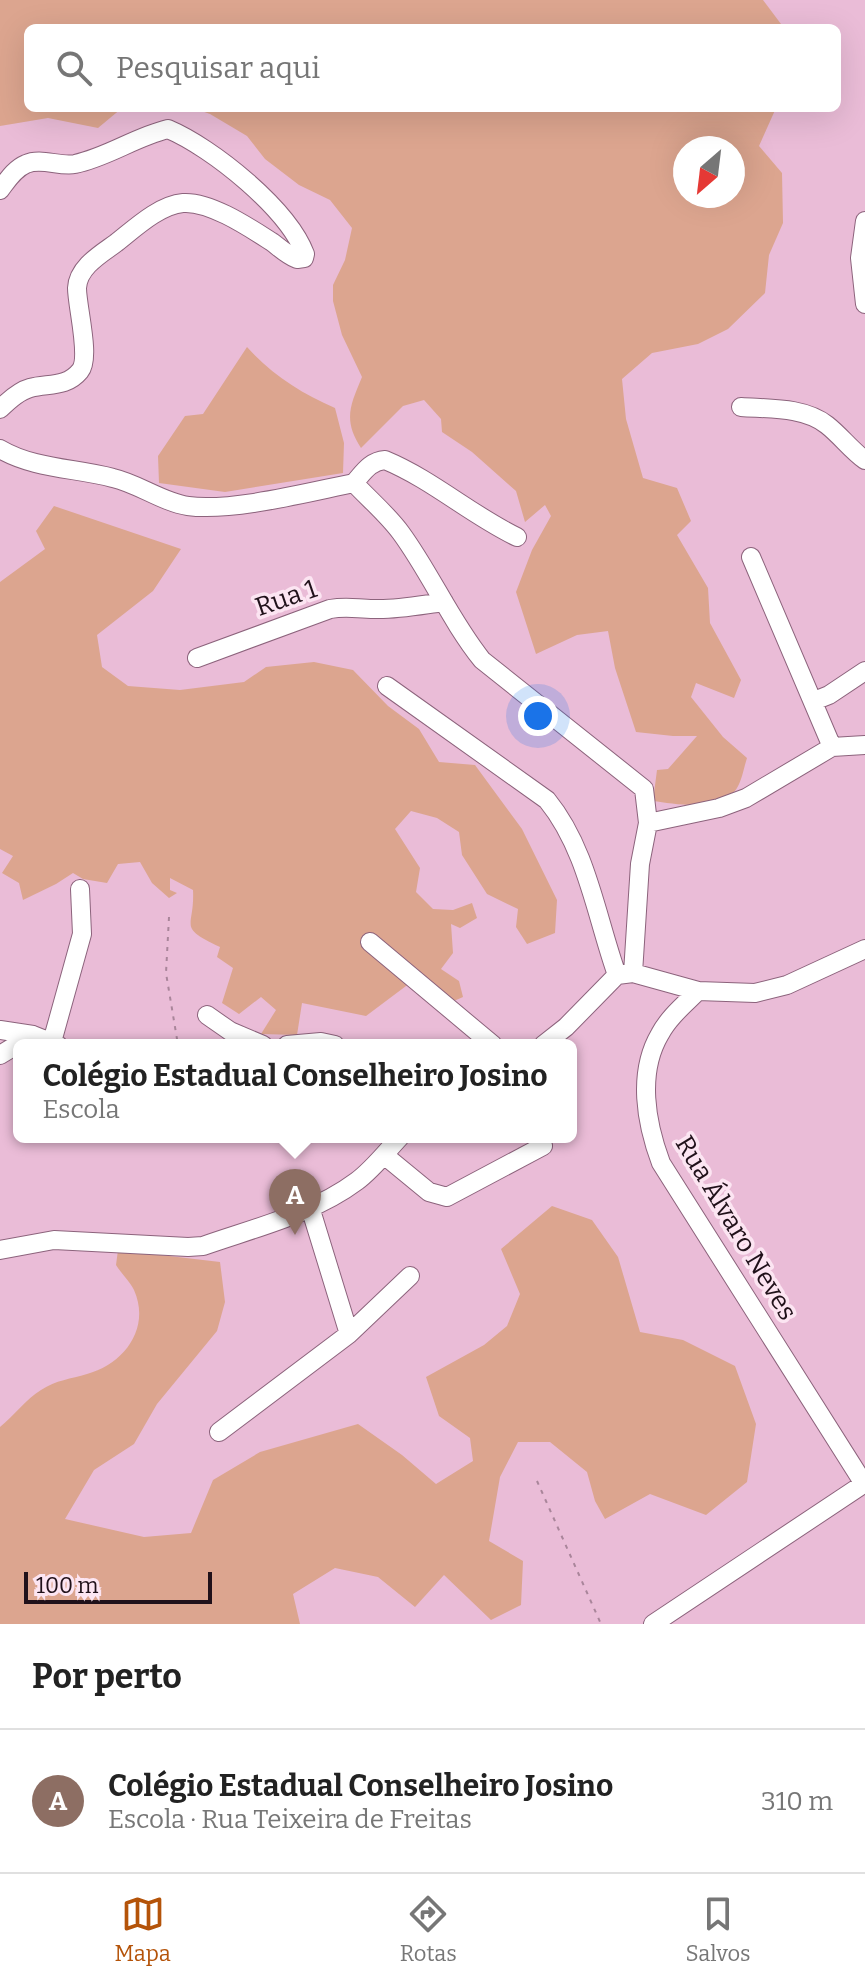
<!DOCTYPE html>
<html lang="pt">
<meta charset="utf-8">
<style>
:root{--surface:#fff;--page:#f2f2f2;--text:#222;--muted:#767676;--line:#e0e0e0;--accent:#b45309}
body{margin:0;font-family:Bitter,serif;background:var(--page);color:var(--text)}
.compass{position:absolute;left:673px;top:136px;width:72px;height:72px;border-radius:50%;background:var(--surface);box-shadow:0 8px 32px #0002;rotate:208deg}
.scale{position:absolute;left:24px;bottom:20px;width:188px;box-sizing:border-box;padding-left:8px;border:4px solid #20111a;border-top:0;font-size:22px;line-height:28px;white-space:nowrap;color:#20111a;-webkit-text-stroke:6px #fce5f2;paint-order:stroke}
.you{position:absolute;left:538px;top:716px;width:28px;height:28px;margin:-20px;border:6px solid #fff;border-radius:50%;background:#1a73e8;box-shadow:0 0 0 12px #1a73e833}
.badge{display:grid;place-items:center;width:52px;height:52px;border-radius:50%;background:var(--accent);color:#fff;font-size:26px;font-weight:700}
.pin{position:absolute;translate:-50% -66px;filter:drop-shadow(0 2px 4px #0008)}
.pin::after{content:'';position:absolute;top:42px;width:28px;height:24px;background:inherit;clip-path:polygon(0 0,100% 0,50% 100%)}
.popup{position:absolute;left:13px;top:1039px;width:564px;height:104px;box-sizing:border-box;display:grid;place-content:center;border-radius:12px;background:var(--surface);filter:drop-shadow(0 2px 6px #0005);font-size:26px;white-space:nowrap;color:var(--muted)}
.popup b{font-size:30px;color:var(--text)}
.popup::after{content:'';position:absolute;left:50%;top:100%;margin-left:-16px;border:16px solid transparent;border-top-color:var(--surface)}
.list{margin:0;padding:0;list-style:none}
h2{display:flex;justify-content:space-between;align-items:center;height:104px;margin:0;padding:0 32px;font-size:34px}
h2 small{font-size:26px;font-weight:400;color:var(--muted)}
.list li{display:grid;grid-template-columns:52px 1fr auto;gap:24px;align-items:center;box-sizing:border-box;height:144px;padding:0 32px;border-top:2px solid var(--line)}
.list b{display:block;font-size:30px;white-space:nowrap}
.list p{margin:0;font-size:26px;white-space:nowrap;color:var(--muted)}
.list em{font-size:26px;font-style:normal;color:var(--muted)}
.icon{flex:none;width:44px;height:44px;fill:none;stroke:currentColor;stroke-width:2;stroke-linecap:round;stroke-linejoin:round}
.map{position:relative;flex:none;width:865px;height:1624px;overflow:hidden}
.search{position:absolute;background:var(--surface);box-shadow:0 8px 32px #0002;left:24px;right:24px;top:24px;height:88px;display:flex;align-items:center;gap:20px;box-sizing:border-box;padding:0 28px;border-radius:12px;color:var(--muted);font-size:30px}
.sheet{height:248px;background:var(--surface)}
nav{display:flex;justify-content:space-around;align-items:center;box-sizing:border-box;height:112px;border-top:2px solid var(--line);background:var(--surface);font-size:22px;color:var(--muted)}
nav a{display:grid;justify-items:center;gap:4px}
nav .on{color:var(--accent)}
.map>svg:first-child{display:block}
.green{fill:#dca58f;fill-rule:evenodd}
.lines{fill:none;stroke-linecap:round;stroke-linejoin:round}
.minor-casing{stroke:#8c637c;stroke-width:20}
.path{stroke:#a9859a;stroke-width:2;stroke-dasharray:4 6;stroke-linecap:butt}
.minor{stroke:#fff;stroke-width:18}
.labels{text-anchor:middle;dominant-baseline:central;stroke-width:7;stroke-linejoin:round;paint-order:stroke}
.street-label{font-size:26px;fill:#20111a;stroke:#fce5f2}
</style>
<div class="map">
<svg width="865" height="1624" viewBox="0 0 865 1624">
<rect width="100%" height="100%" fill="#eabcd7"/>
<path class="green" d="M0,0H763L784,28H28V108H122L98,128L48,118L0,126Z
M193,108H776L759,146L782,173L783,223L769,255L765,293L728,329L698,344L652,353L622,379L626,419L643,478L677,488L691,521L677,535L708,588L710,623L741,680L734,698L696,683L691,697L723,737L747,758C744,767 742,780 737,788C721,813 677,804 653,801L657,770L668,769L697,736H673L636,732L615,668L608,631L577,635L536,654L516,592L532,550L551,516L545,505L525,522L516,491L472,452L442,432L441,419L424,400L403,406L361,448C343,420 350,406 362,377L342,335L333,301V285L345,260L352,228L330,200L299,185L265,159L247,136L210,114ZM685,148H733V196H685Z
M247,347C272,375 301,393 335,408L344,443L343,473L225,492L159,483L158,456L185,416L203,414Z
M54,506L181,549L153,591L97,635L102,667L128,686L180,690L244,682L266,667L314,662L353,670L388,706L419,729L439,762L475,765L522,829L557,900L555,933L527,944L516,927L518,909L487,894L462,855L459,832L437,818L411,811L395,829L420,868L416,892L433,909L453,910L472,903L477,918L460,928L451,924L453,953L441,969L459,981L463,997L447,1004L410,983L366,1016L302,1003L297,1035L261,1034L276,1010L261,997L239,1014L222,1003L233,968L217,957L220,947C176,926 195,929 193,890L170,878V890L177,893L169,898L152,883L140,862L118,864L107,883L83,879L73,873L56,884L23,900L19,883L2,873L13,856L0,849V582L45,549L36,531Z
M552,1206L592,1220L618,1257L640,1332L683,1340L735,1366L756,1424L747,1482L706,1515L650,1494L605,1519L595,1501L587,1472L550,1442H518L500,1477L489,1541L523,1561L521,1605L491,1620L444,1575L415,1607L378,1577L335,1568L293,1594L300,1624H0V1427C14,1416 26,1399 41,1390C56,1380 71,1379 87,1374C124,1364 151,1328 134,1290C130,1282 121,1273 116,1265L118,1250L220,1262L225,1302L217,1331L157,1404L134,1444L94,1470L65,1519L144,1537L191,1533L213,1480L260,1452L358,1424L402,1455L436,1484L473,1461L470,1438L439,1416L426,1377L484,1345L507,1326L520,1294L501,1249Z"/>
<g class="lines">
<g class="minor-casing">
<path id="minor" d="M0,190C7,181 14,169 26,164C41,157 59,167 75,164C108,157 135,137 168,129C213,148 288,209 305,254L304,258L297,259C287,255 280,248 272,242C250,228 210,201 183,203C159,205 134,229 116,243C101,254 78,267 77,288C77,307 91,358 80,371C66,388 48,383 30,388C19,391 8,401 0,409
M865,221L860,258L865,304
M741,407C770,409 804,407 827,425C841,436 851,450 865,460
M0,449C34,469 76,468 113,478C139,484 162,502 188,506C232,512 309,492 354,483C369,499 388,515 401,533C431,574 450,620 482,660L644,789L648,823L640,864L633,973
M354,483C363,473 370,461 385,460C433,480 471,515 517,537
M751,557L832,747
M197,658L330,609C348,606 357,609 374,609C397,610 421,605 444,602
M387,686L547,800C587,849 596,916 617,975
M814,701L829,695L865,671
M648,823L719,808L746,798L832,747L865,745
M370,942L493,1045
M698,991C685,1004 669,1017 660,1034C637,1073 646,1123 661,1163L864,1484
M207,1015L230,1031L263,1045
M0,1030L33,1035L58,1045
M52,1042L82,934L80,889
M287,1045L321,1042L335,1045
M543,1045L566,1027L617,975L633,973L698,991L755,993L787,985L865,949
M0,1055L33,1035
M384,1155L429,1192L447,1197L543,1146
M310,1207L349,1334
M0,1250L54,1240L188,1247L203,1246C254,1228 313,1214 357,1181C373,1169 386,1152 400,1137
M219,1432L349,1334L410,1276
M653,1624L865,1483"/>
</g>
<path class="path" d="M169,917L166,973L178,1045
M537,1481L601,1624"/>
<use href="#minor" class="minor"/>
</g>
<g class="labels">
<g class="street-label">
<text transform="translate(286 598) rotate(-19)">Rua 1</text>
<text transform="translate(736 1228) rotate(59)">Rua Álvaro Neves</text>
</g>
</g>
</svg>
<svg class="compass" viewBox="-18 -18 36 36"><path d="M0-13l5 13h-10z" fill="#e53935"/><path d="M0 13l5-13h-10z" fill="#767676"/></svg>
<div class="scale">100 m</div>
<div class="you"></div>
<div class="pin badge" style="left:295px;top:1235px;background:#8d6e63">A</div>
<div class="popup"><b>Colégio Estadual Conselheiro Josino</b>Escola</div>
<div class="search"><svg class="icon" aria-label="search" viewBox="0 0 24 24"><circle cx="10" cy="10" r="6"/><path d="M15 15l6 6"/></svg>Pesquisar aqui</div>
</div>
<section class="sheet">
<h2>Por perto<small></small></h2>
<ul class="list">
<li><span class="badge" style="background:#8d6e63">A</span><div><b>Colégio Estadual Conselheiro Josino</b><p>Escola · Rua Teixeira de Freitas</p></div><em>310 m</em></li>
</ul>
</section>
<nav>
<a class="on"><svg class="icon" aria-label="map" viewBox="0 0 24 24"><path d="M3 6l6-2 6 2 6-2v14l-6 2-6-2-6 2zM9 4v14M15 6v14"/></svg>Mapa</a>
<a><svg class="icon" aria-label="directions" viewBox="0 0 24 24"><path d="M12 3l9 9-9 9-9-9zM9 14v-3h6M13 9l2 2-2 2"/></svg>Rotas</a>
<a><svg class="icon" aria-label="saved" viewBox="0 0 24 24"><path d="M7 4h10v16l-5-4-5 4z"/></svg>Salvos</a>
</nav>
